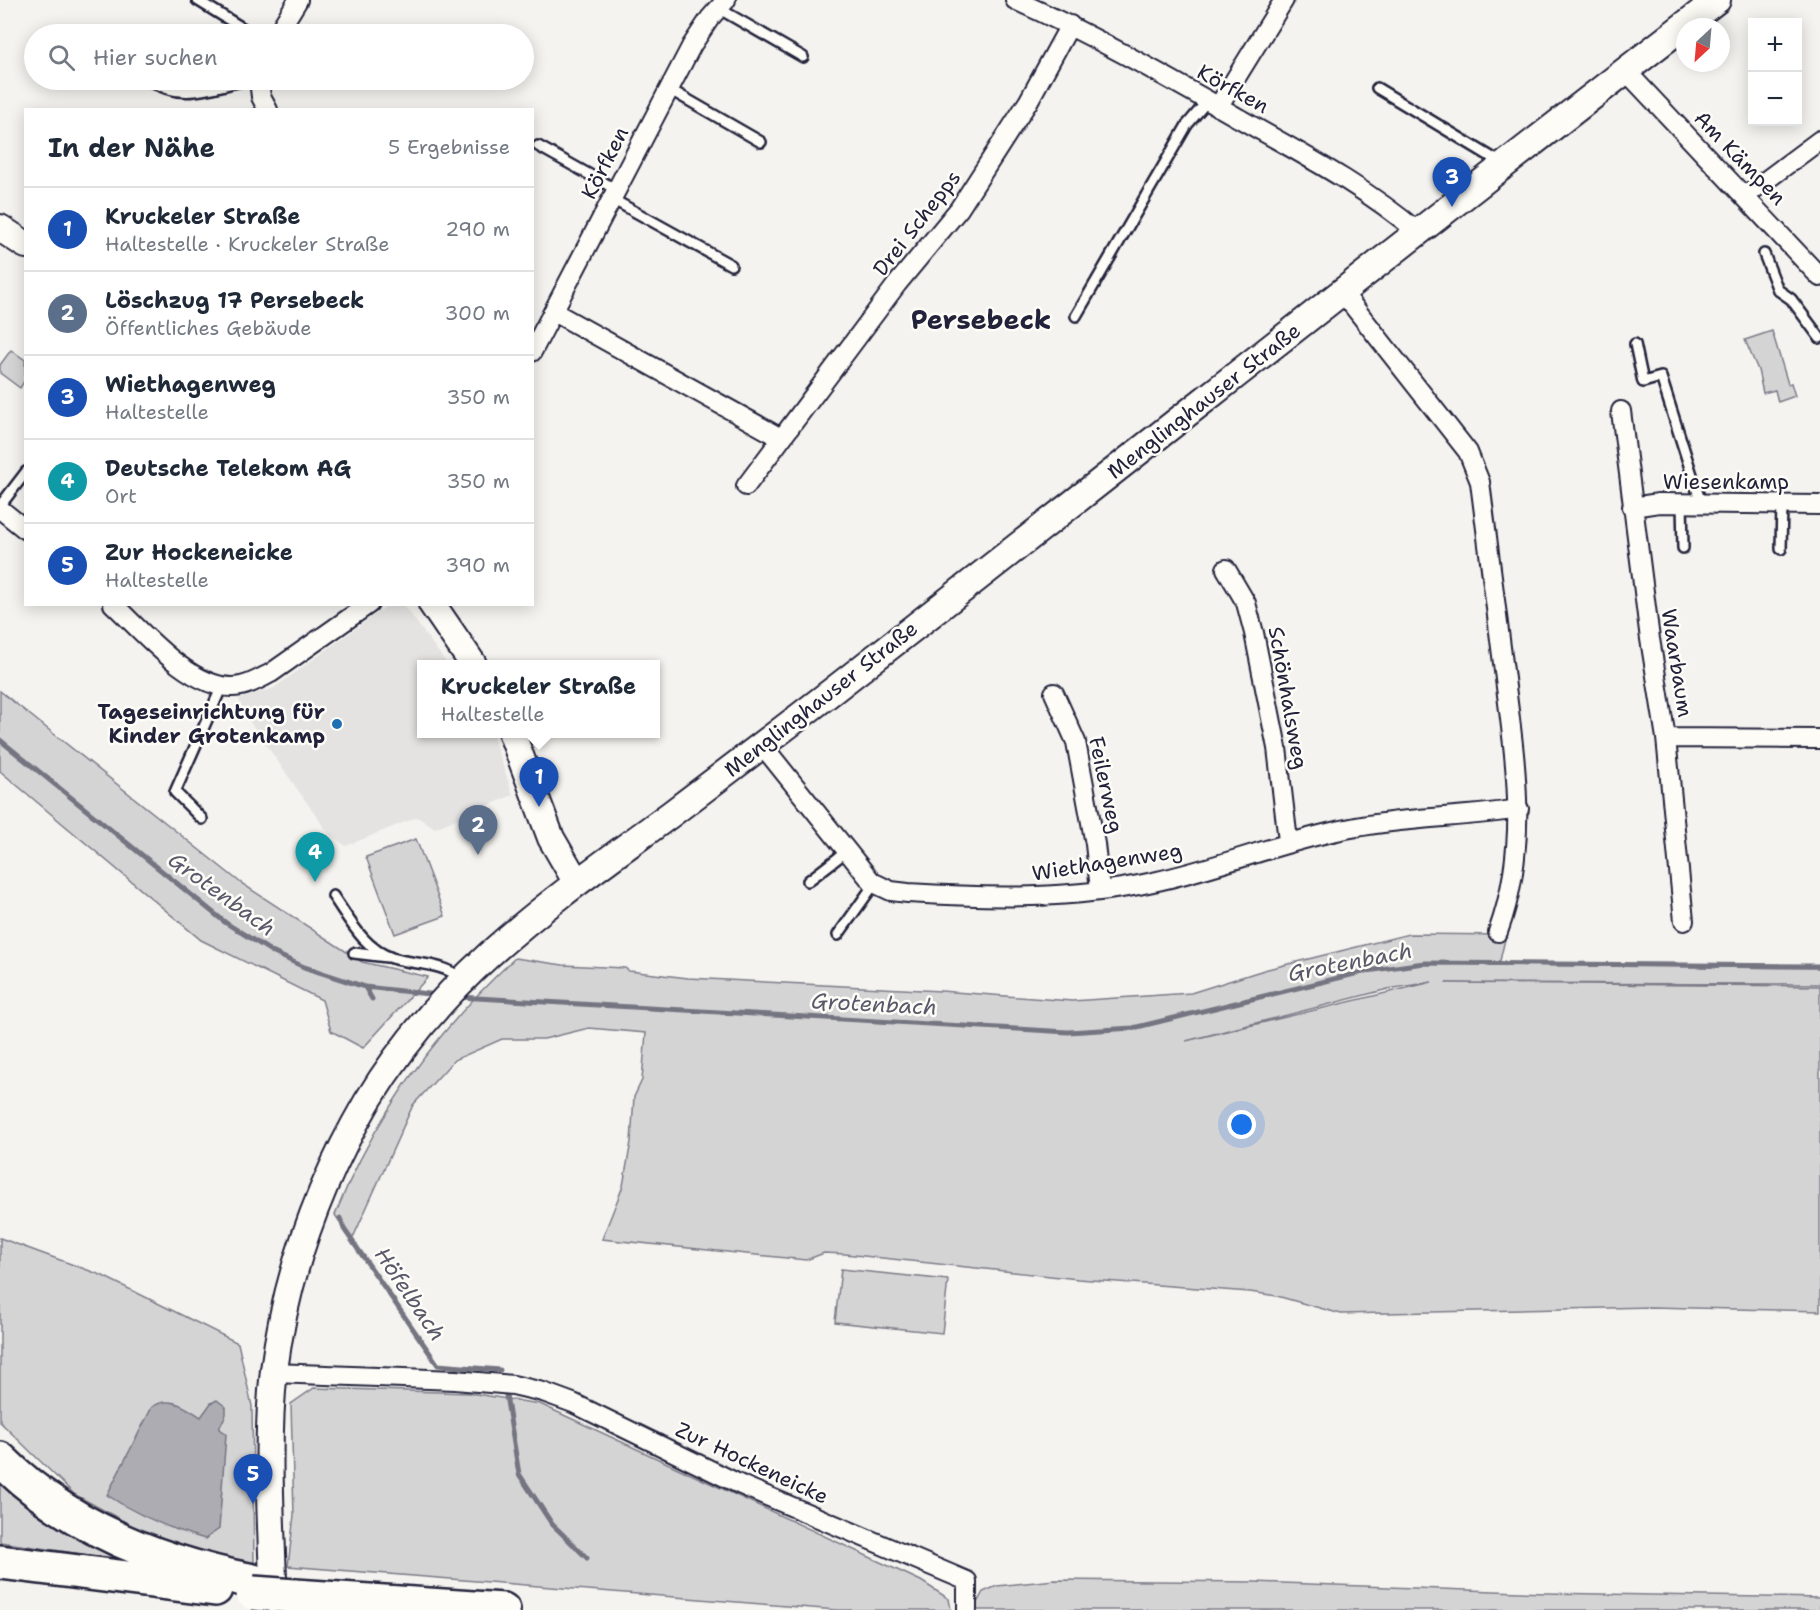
<!DOCTYPE html>
<html lang="de">
<meta charset="utf-8">
<style>
:root{--surface:#fff;--page:#f6f6f7;--text:#1f2937;--muted:#747a83;--line:#e0e1e3;--accent:#2563eb}
body{margin:0;font-family:"Shantell Sans",sans-serif;background:var(--page);color:var(--text)}
.controls{position:absolute;right:18px;top:18px;display:grid;overflow:hidden;border-radius:0px;box-shadow:0 3px 15px #0003}
.controls button{width:54px;height:54px;display:grid;place-items:center;padding:0;border:0;border-bottom:2px solid var(--line);background:var(--surface);color:var(--text);font:30px sans-serif}
.compass{position:absolute;left:1676px;top:18px;width:54px;height:54px;border-radius:50%;background:var(--surface);box-shadow:0 3px 15px #0003;rotate:206deg}
.you{position:absolute;left:1242px;top:1125px;width:21px;height:21px;margin:-15px;border:4px solid #fff;border-radius:50%;background:#1a73e8;box-shadow:0 0 0 9px #1a73e833}
.badge{display:grid;place-items:center;width:39px;height:39px;border-radius:50%;background:var(--accent);color:#fff;font-size:20px;font-weight:700}
.pin{position:absolute;translate:-50% -50px;filter:drop-shadow(0 2px 3px #0008)}
.pin::after{content:'';position:absolute;top:32px;width:21px;height:18px;background:inherit;clip-path:polygon(0 0,100% 0,50% 100%)}
.popup{position:absolute;left:417px;top:660px;width:243px;height:78px;box-sizing:border-box;display:grid;place-content:center;border-radius:0px;background:var(--surface);filter:drop-shadow(0 2px 4px #0005);font-size:20px;white-space:nowrap;color:var(--muted)}
.popup b{font-size:22px;color:var(--text)}
.popup::after{content:'';position:absolute;left:50%;top:100%;margin-left:-12px;border:12px solid transparent;border-top-color:var(--surface)}
.list{margin:0;padding:0;list-style:none}
h2{display:flex;justify-content:space-between;align-items:center;height:78px;margin:0;padding:0 24px;font-size:26px}
h2 small{font-size:20px;font-weight:400;color:var(--muted)}
.list li{display:grid;grid-template-columns:39px 1fr auto;gap:18px;align-items:center;box-sizing:border-box;height:84px;padding:0 24px;border-top:2px solid var(--line)}
.list b{display:block;font-size:22px;white-space:nowrap}
.list p{margin:0;font-size:20px;white-space:nowrap;color:var(--muted)}
.list em{font-size:20px;font-style:normal;color:var(--muted)}
.icon{flex:none;width:33px;height:33px;fill:none;stroke:currentColor;stroke-width:2;stroke-linecap:round;stroke-linejoin:round}
.map{position:relative;flex:none;width:1820px;height:1610px;overflow:hidden}
.search{position:absolute;background:var(--surface);box-shadow:0 3px 15px #0003;left:24px;top:24px;width:510px;height:66px;display:flex;align-items:center;gap:15px;box-sizing:border-box;padding:0 21px;border-radius:33px;color:var(--muted);font-size:22px}
.panel{position:absolute;background:var(--surface);box-shadow:0 3px 15px #0003;left:24px;top:108px;width:510px;height:498px;border-radius:0px}
.map>svg:first-child{display:block}
.built{fill:#e4e3e2}
.green{fill:#d5d4d5;stroke:#7c7b88;stroke-width:1.5;fill-rule:evenodd}
.water{fill:#acacb2;stroke:#757582;stroke-width:1.5}
.lines{fill:none;stroke-linecap:round;stroke-linejoin:round}
.stream{stroke:#757582;stroke-width:5}
.lane-casing{stroke:#22223b;stroke-width:14}
.street-casing{stroke:#22223b;stroke-width:22}
.secondary-casing{stroke:#22223b;stroke-width:30}
.highway-casing{stroke:#22223b;stroke-width:38}
.lane{stroke:#fdfcf7;stroke-width:9}
.street{stroke:#fdfcf7;stroke-width:18}
.secondary{stroke:#fdfcf7;stroke-width:26}
.highway{stroke:#fdfcf7;stroke-width:33}
.highway-bridge-casing{stroke:#22223b;stroke-width:38;stroke-linecap:butt}
.highway-bridge{stroke:#fdfcf7;stroke-width:33}
.poi-dot{fill:#1f6fb2;stroke:#fdfcf7;stroke-width:2}
.labels{text-anchor:middle;dominant-baseline:central;stroke-width:5;stroke-linejoin:round;paint-order:stroke}
.street-label{font-size:21px;fill:#22223b;stroke:#fdfcf7}
.poi-label{font-size:21px;font-weight:bold;fill:#22223b;stroke:#fdfcf7;text-anchor:end}
.water-label{font-size:22px;font-style:italic;fill:#59596b;stroke:#fdfcf7}
.district-label{font-size:27px;font-weight:bold;fill:#22223b;stroke:#fdfcf7}
</style>
<div class="map">
<svg width="1820" height="1610" viewBox="0 0 1820 1610">
<rect width="100%" height="100%" fill="#f4f3ef"/>
<filter id="ink" filterUnits="userSpaceOnUse"><feTurbulence type="fractalNoise" baseFrequency=".0167" numOctaves="2"/><feDisplacementMap in="SourceGraphic" scale="12" xChannelSelector="R" yChannelSelector="G"/><feConvolveMatrix kernelMatrix="1 2 1 2 8 2 1 2 1" color-interpolation-filters="sRGB"/></filter>
<g filter="url(#ink)">
<path class="built" d="M388,605H404L447,664H422V734H492L513,795L435,828L417,817L346,846L329,834L245,715L239,699L274,688Z"/>
<path class="green" d="M1772,331L1788,384L1791,383L1795,396L1778,402L1775,390L1763,393L1758,370L1745,340Z
M11,350L25,360V380L20,388L0,373V365Z
M0,691L241,883L362,962L428,977L363,1048L331,1031L322,1000L201,940L0,771Z
M416,839L445,916L395,934L366,857Z
M1409,934L1506,935L1499,965L1820,968V984L1445,983L1820,986V1311L1651,1307L1341,1314L1277,1296L1250,1292L1078,1279L845,1254L824,1253L806,1260L602,1239L623,1186L631,1142L634,1097L642,1080L646,1033L589,1028L544,1039H502L454,1060L413,1105L352,1240L335,1215C375,1115 436,1031 515,958L563,965L625,968L629,971L688,978L941,991L1072,1001L1191,993L1264,970ZM1432,982L1186,1041L1388,989Z
M0,1238L101,1275L238,1343L252,1406L254,1564L162,1542L74,1494L0,1422Z
M841,1269L948,1280L942,1333L835,1322Z
M314,1388L469,1393L540,1404L921,1581L949,1599L951,1610H837L288,1566L294,1515L291,1404Z
M0,1469L163,1566L0,1542Z
M1055,1580L1255,1582L1546,1593L1820,1598V1610H973L983,1592L997,1586Z"/>
<path class="water" d="M217,1400L226,1407V1414L219,1429L226,1434L219,1529L205,1539C170,1529 138,1516 107,1495L152,1407C170,1395 185,1407 201,1417L211,1403Z"/>
<g class="lines">
<path class="stream" d="M0,740L226,923L274,953L304,967L365,987L438,995
M365,987L372,999
M459,997L1068,1032L1133,1028L1367,971L1424,963L1820,966
M340,1218L344,1229L438,1365L500,1370
M506,1395L519,1474L552,1524L587,1558"/>
<g class="lane-casing">
<path id="lane" d="M197,0L252,34
M718,8L803,57
M149,80C182,102 211,87 247,80
M1377,88L1503,164
M669,89L761,142
M538,146L617,190
M612,199L731,265
M1764,254L1778,290L1791,299L1820,338
M1076,316L1187,125L1208,100
M1635,344L1643,382L1661,377L1701,503
M1682,503L1683,548
M0,506L26,472
M1781,549L1782,504
M202,819L175,792L222,686
M808,881L847,851
M333,896C349,919 364,949 392,958C420,966 436,961 462,978
M838,935L875,883
M354,953L387,957"/>
</g>
<g class="street-casing">
<path id="street" d="M1015,0C1093,35 1168,78 1242,120C1304,155 1365,187 1419,233
M277,34L298,0
M1626,71L1820,277
M259,80L261,97L268,110
M1218,107L1284,0
M1745,196L1820,140
M1343,293L1468,452L1480,482C1488,545 1496,608 1504,671C1515,761 1530,844 1498,932
M554,312L781,438
M532,352L692,45L710,18L726,0
M1621,411L1650,639L1666,738L1684,921
M746,486L897,284L959,209L1028,102L1070,25
M1632,507L1659,503L1820,505
M0,509L26,530
M1226,569L1246,603L1254,633L1277,748L1288,841
M113,604C143,632 189,687 232,687C246,687 259,679 271,673L369,604
M1054,693L1076,742L1095,844L1100,890
M1666,738L1820,739
M763,746L872,882L891,891L908,893C989,898 1073,900 1153,882C1219,868 1280,842 1346,829C1403,817 1462,818 1519,809
M274,1373L455,1380L513,1385L543,1392L573,1403L741,1485L967,1581V1610"/>
</g>
<g class="secondary-casing">
<path id="secondary" d="M0,228L26,245
M432,604L473,664
M512,734L551,838L577,883
M274,1610C272,1531 265,1449 274,1370C286,1276 319,1184 367,1102C446,971 551,902 671,814C732,768 793,722 853,675C1141,451 1427,223 1717,0"/>
</g>
<g class="highway-casing">
<path id="highway" d="M0,1459C68,1527 161,1563 253,1581
M0,1562L215,1589
M295,1596L503,1610"/>
</g>
<use href="#lane" class="lane"/>
<use href="#street" class="street"/>
<use href="#secondary" class="secondary"/>
<use href="#highway" class="highway"/>
<g class="highway-bridge-casing">
<path id="highway-bridge" d="M253,1593L295,1596"/>
</g>
<use href="#highway-bridge" class="highway-bridge"/>
</g>
</g>
<circle class="poi-dot" cx="337" cy="724" r="6"/>
<g class="labels">
<g class="street-label">
<text transform="translate(1233 89) rotate(29)">Körfken</text>
<text transform="translate(1740 158) rotate(46)">Am Kämpen</text>
<text transform="translate(605 163) rotate(-63)">Körfken</text>
<text transform="translate(917 223) rotate(-52)">Drei Schepps</text>
<text transform="translate(1204 401) rotate(-38)">Menglinghauser Straße</text>
<text x="1726" y="482">Wiesenkamp</text>
<text transform="translate(1677 663) rotate(81)">Waarbaum</text>
<text transform="translate(1288 698) rotate(80)">Schönhalsweg</text>
<text transform="translate(821 699) rotate(-38)">Menglinghauser Straße</text>
<text transform="translate(1106 785) rotate(78)">Feilerweg</text>
<text transform="translate(1107 862) rotate(-9)">Wiethagenweg</text>
<text transform="translate(752 1463) rotate(25)">Zur Hockeneicke</text>
</g>
<g class="poi-label">
<text x="325" y="712">Tageseinrichtung für<tspan x="325" dy="24">Kinder Grotenkamp</tspan></text>
</g>
<g class="water-label">
<text transform="translate(222 894) rotate(36)">Grotenbach</text>
<text transform="translate(1350 962) rotate(-11)">Grotenbach</text>
<text transform="translate(874 1004) rotate(3)">Grotenbach</text>
<text transform="translate(410 1294) rotate(56)">Höfelbach</text>
</g>
<g class="district-label">
<text x="981" y="319">Persebeck</text>
</g>
</g>
</svg>
<div class="controls">
<button>+</button>
<button>−</button>
</div>
<svg class="compass" viewBox="-18 -18 36 36"><path d="M0-13l5 13h-10z" fill="#e53935"/><path d="M0 13l5-13h-10z" fill="#747a83"/></svg>
<div class="you"></div>
<div class="pin badge" style="left:539px;top:807px;background:#1a4fb4">1</div>
<div class="popup"><b>Kruckeler Straße</b>Haltestelle</div>
<div class="pin badge" style="left:478px;top:855px;background:#5c6f8a">2</div>
<div class="pin badge" style="left:1452px;top:207px;background:#1a4fb4">3</div>
<div class="pin badge" style="left:315px;top:882px;background:#0f9aa8">4</div>
<div class="pin badge" style="left:253px;top:1504px;background:#1a4fb4">5</div>
<div class="search"><svg class="icon" aria-label="search" viewBox="0 0 24 24"><circle cx="10" cy="10" r="6"/><path d="M15 15l6 6"/></svg>Hier suchen</div>
<section class="panel">
<h2>In der Nähe<small>5 Ergebnisse</small></h2>
<ul class="list">
<li><span class="badge" style="background:#1a4fb4">1</span><div><b>Kruckeler Straße</b><p>Haltestelle · Kruckeler Straße</p></div><em>290 m</em></li>
<li><span class="badge" style="background:#5c6f8a">2</span><div><b>Löschzug 17 Persebeck</b><p>Öffentliches Gebäude</p></div><em>300 m</em></li>
<li><span class="badge" style="background:#1a4fb4">3</span><div><b>Wiethagenweg</b><p>Haltestelle</p></div><em>350 m</em></li>
<li><span class="badge" style="background:#0f9aa8">4</span><div><b>Deutsche Telekom AG</b><p>Ort</p></div><em>350 m</em></li>
<li><span class="badge" style="background:#1a4fb4">5</span><div><b>Zur Hockeneicke</b><p>Haltestelle</p></div><em>390 m</em></li>
</ul>
</section>
</div>
